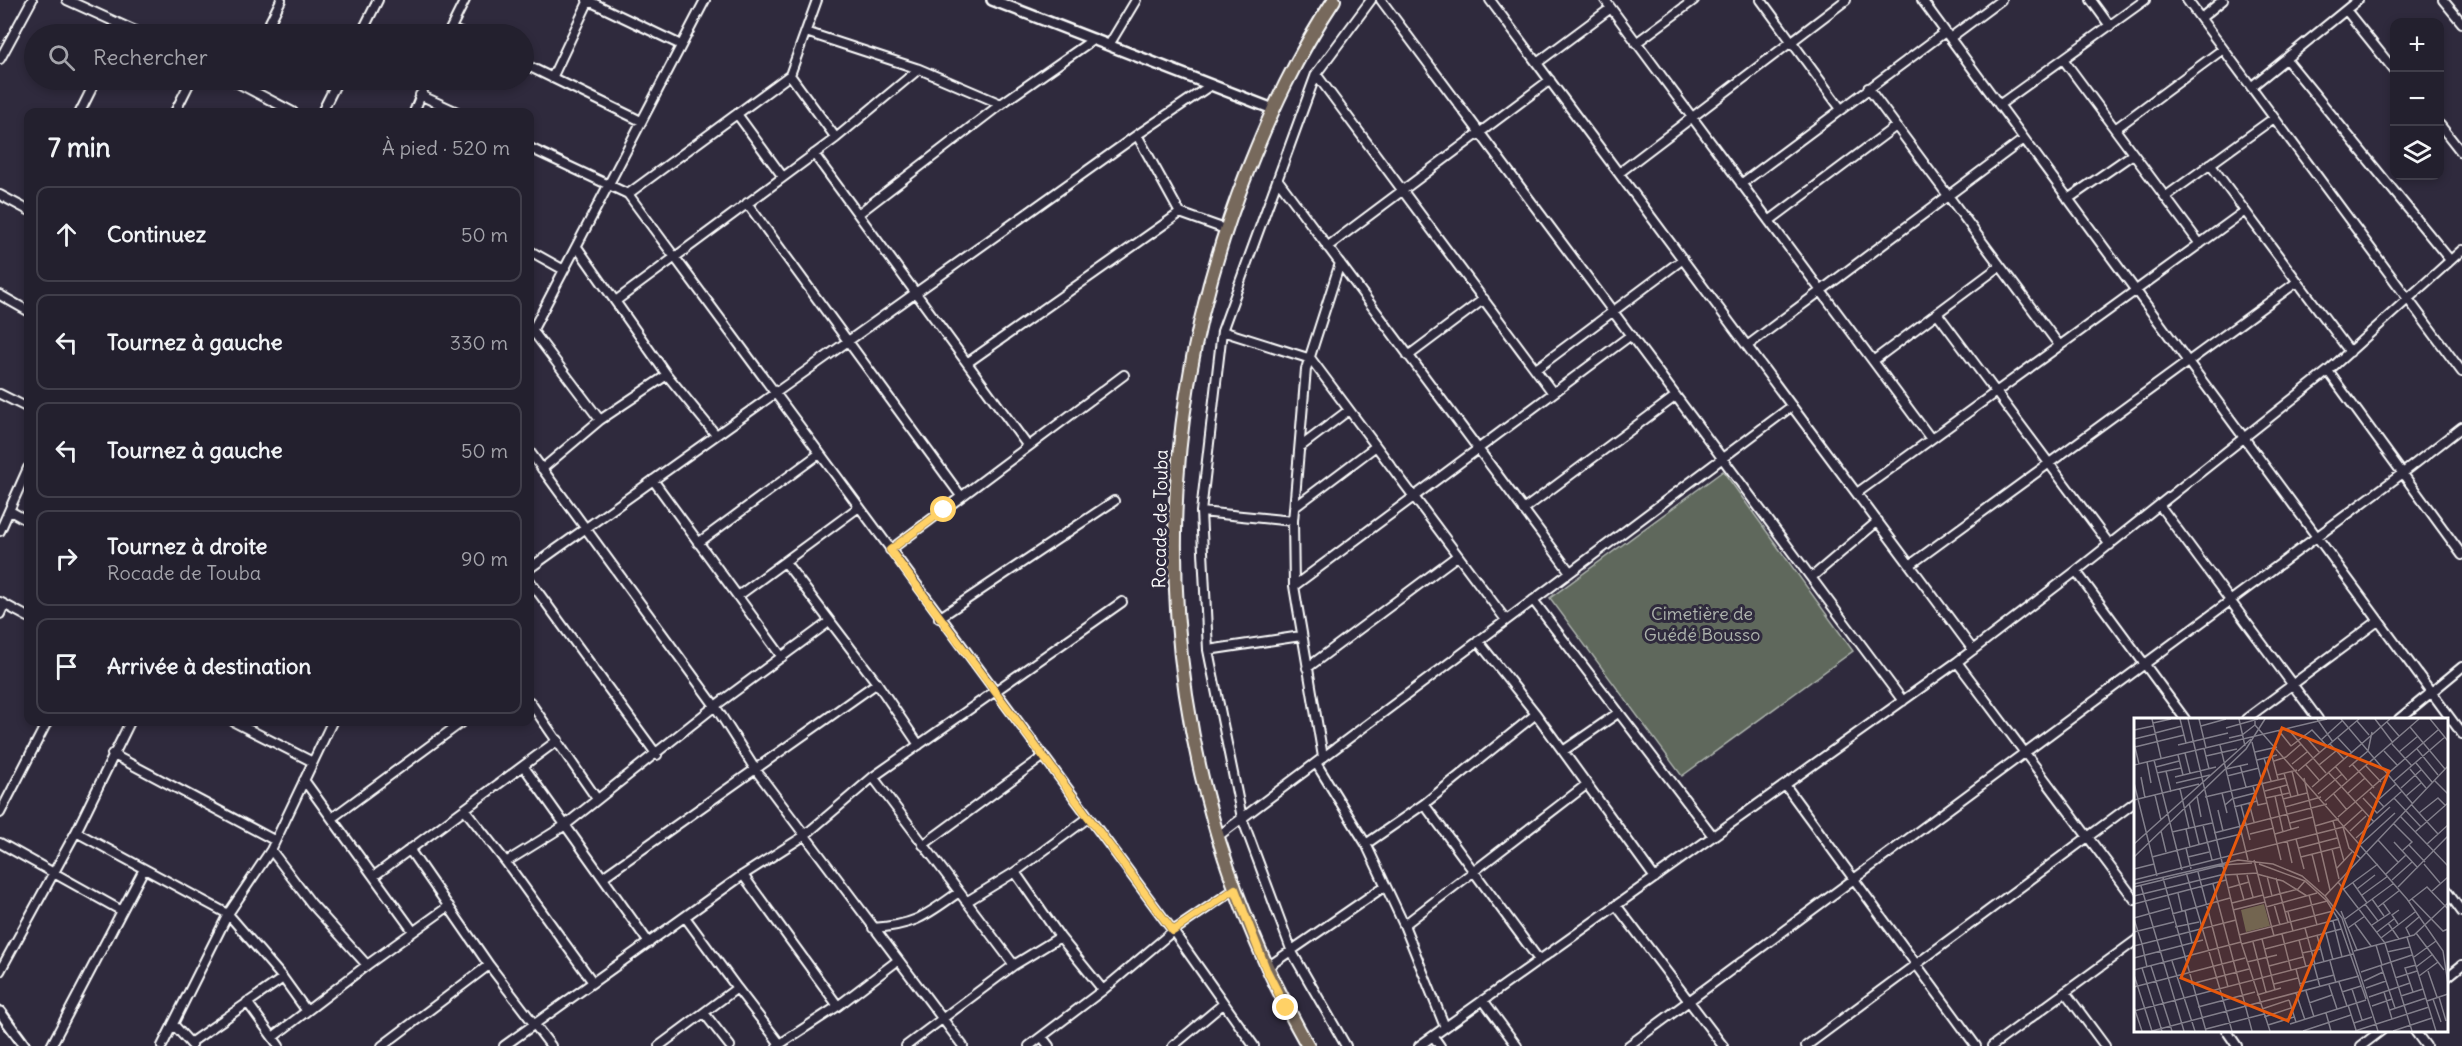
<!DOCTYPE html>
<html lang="fr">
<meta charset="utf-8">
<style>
:root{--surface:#23202e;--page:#2b2836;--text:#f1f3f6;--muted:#a3a3aa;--line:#403e4a}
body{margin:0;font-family:Delius,sans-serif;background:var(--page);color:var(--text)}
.controls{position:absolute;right:18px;top:18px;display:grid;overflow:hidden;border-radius:12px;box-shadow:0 3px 9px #0003}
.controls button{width:54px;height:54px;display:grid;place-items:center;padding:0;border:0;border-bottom:2px solid var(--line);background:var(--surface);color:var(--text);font:30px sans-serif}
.stop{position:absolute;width:18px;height:18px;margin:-14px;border:4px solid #ffd166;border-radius:50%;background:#fff}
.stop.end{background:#ffd166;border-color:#fff;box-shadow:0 2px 6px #0008}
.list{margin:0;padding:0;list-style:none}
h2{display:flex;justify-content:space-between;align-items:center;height:78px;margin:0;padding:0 24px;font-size:26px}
h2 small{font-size:20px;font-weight:400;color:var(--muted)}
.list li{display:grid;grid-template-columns:39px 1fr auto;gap:18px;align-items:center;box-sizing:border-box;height:96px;margin:0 12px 12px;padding:0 12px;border:2px solid var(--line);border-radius:12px}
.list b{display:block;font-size:22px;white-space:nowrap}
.list p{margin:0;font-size:20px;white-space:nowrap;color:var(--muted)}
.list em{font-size:20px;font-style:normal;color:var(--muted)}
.icon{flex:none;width:33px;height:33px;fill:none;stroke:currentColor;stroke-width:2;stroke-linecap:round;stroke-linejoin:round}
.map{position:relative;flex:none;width:2462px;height:1046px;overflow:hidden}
.search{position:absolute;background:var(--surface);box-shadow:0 3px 9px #0003;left:24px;top:24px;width:510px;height:66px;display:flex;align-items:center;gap:15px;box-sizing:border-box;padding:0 21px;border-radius:33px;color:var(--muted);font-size:22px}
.panel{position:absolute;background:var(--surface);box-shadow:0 3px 9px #0003;left:24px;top:108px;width:510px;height:618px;border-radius:12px}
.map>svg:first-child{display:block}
.green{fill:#5e685c;stroke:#aeb4ae;stroke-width:1.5}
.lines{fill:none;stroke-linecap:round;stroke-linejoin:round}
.minor-casing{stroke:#fff;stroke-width:12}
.tertiary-casing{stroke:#fff;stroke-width:14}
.primary-casing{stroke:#fff;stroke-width:16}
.minor{stroke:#2f2a3d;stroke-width:8}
.tertiary{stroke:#2f2a3d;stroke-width:9}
.primary{stroke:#77695c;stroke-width:12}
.route{stroke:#ffd166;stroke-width:8}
.labels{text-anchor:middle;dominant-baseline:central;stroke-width:6;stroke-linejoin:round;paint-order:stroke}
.street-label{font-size:18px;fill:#fff;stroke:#2f2a3d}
.park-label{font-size:18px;fill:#aeb4ae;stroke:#2f2a3d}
.inset-road{fill:none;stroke:#827f8b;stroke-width:1.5}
.view{fill:#e8590c;fill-opacity:0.15;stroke:#e8590c;stroke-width:3}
.inset-edge{fill:none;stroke:#fff;stroke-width:3}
</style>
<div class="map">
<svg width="2462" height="1046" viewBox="0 0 2462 1046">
<rect width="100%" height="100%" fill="#2f2a3d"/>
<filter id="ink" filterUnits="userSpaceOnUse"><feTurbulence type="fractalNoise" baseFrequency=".0167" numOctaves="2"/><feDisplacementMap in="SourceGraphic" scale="12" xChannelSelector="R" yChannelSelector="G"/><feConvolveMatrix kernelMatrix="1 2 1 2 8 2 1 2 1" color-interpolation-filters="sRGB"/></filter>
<g filter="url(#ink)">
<path class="green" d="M1723,471L1853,651L1682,776L1550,598Z"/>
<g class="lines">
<g class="minor-casing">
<path id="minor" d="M67,0L142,34
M587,0L681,45
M1381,0L1903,701
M1490,0L1973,650
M1605,0L1931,439
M1761,0L1841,109
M1922,0L2462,734
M2091,0L2110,26
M2187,0L2462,372
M2443,0L2462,23
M2346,10L2394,70
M2201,18L2223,0
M451,29L463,34
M806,32L919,69L1001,104
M264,34L281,0
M361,34L378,0
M448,34L465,0
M1950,38L2001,0
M1636,43L1694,0
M1109,45L1136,0
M0,59L32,0
M2063,59L2200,244
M2286,59L2450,260
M1537,63L1611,8
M524,64L641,121
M1316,74L1553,393
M790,75L836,138
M552,78L589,0
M232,80L293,112
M2251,87L2358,0
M1868,88L2059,345
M420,95L457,112
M1999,105L2145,0
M80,112L96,80
M175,112L191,80
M322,112L338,80
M414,112L427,80
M737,114L783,177
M2440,125L2462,153
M2115,129L2223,49
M1137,135L1180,213L1225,229
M530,148L628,194L1173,931L1254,1046
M814,154L1027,445
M2210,164L2350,352
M1619,173L1846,0
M1278,180L1570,572
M1741,184L1945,32
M628,194L790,75L817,0
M0,195L28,210
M2165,197L2274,118
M2068,199L2133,154
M747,203L961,496
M858,214L1001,104L1094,39
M1769,221L1896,126
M577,247L667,375L716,435
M1327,247L1550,80
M530,251L564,270
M0,295L28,311
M617,300L836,138L919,69
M1937,313L2110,545
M532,330L600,420
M1222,331L1311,359L1506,620
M530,335L705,0
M1747,346L2024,139
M1408,356L1484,299
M1873,361L2000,266
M967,363L1180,213
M1536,369L1683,259
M2328,371L2462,555
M0,394L28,408
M1300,447L1349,410
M530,452L715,706L755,769L963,1046
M542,469L600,420L667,375
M653,480L782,657
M1857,493L2245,211
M2160,506L2318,719
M1295,507L1376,446
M1523,510L1676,396
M10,511L28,521
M1201,512L1293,521
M0,531L28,468
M698,543L819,454
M890,550L1124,375
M785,562L877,683L919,745
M1910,565L2297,282
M530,568L1137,135L1211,85
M2076,571L2185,719
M1812,577L1878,521
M530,581L657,755
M1294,586L1631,335
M738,596L859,507
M1533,600L1713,836
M0,602L28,617
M0,614L4,605
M939,618L1114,501
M1478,641L1536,714L1655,878
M1208,650L1301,636
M1957,662L2135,900
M1307,668L1457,556
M530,702L597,799
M2246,719L2378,621
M2399,719L2462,667
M234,722L313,762
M1563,751L1618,713
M112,754L274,840
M1323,757L1294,586L1293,521L1306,369L1340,263
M1316,763L1366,844L1404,925L1445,1027
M524,767L649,943
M873,777L1014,965
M304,780L413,931
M1785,785L1976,1046
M1424,804L1539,960
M466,811L506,862L592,981
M0,813L47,722
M332,818L462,722
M76,832L228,914L283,978L306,1010
M1217,837L1792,406
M0,843L122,911
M1366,844L1424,804L1536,714
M923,845L1044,756
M409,849L489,965L551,1046
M271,850L311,903L367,965
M506,862L564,826L715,706L829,622
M1015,872L1060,937L1103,990
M743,875L838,1006
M374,876L558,740
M603,877L877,683
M2446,890L2462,912
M966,902L1015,872L1088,818
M1616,905L1723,1046
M1404,925L1586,785
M873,928C916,925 925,916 959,892
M1266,968L1385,886
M0,971L76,832L130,722
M2446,978L2462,965
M737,988L780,1044
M2065,992L2105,1046
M1483,1000L1517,1046
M247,1002L279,1046
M704,1013L730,1046
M173,1024L192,1045
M2226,1030L2237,1046
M2414,1030L2426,1046
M1433,1036L1440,1046
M273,1037L367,965L449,906
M1042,1037L1049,1046
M190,1043L283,978
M51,1046L144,869
M162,1046L228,914L271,850L332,722
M382,1046L489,965
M504,1046L743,875L804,836L873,777L1122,602
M659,1046L737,988L685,917
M777,1046L838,1006L897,961
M906,1046L1014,965L1060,937
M1029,1046L1103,990L1173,931L1235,889
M1173,1046L1223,1004
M1346,1046L1292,952L1242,818L1208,650L1201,512L1222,331L1316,74L1371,0
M1419,1046L1957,662L2076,571L2328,371L2462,250
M1628,1046L2403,473L2462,427
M1806,1046L2135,802
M1992,1046L2135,941
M2361,1046L2382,1030"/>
</g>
<g class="tertiary-casing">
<path id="tertiary" d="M992,0L1273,109
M0,1012L25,1046"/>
</g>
<g class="primary-casing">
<path id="primary" d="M1308,1046C1155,776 1133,461 1247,172C1272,109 1296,57 1334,0"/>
</g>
<use href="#minor" class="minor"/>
<use href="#tertiary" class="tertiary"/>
<use href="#primary" class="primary"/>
</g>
</g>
<g class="lines" filter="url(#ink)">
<path class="route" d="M944,510L890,550L1173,931L1235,889L1266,969L1286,1008"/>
</g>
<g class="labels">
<g class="street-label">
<text transform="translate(1160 519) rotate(-89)">Rocade de Touba</text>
</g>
<g class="park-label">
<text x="1702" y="613">Cimetière de<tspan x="1702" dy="21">Guédé Bousso</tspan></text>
</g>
</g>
<g transform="translate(2134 718)">
<rect width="314" height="314" fill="#2f2a3d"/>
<path d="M130,186L136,208L112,214L107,192Z" fill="#5e685c"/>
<path class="inset-road" d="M18,1L27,40M46,1L52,25M54,1L107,224L136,313M65,1L72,30M105,1L111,28M183,1L199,24M207,1L278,85M241,1L259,25M296,1L314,23M223,3L235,17M253,4L265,18M19,5L37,1M121,7L273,181L309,233L314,266M67,8L92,1M276,9L311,51M92,10L124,1M154,11L192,55M0,12L19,8M145,13L157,28M21,15L48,8M170,17L186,35M95,20L108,17L121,7V1M204,20L217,34M0,21L21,16M187,22L208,3M118,24L147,142M0,25L5,46M196,26L210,41M258,26L278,48M44,27L94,15M86,27L114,142M157,28L178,12L193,28M1,29L50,17M70,30L75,51M283,31L304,57M234,33L238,14M250,33L264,48M121,34L143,29M265,34L284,18M51,35L56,55M44,37L49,57M72,38L103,31M138,38L144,61M130,40L137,63M20,42L48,152M123,42L143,37M140,43L152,39L167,26M13,44L17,65M282,45L298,64M158,46L173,34M218,46L240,70M0,47L193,1M106,47L112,69M172,47L185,62M185,47L202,33M201,48L213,62M232,48L247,64M22,49L45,43M215,49L234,33M92,51L114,46M276,51L292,70M32,53L37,74M158,53L164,77M164,53L225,1M194,54L240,104M23,55L47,50M150,55L157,79M143,57L163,52M93,58L125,50M7,59L11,80M41,59L82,49M170,60L196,172M300,62L314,76M260,63L311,19M0,65L23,158M42,65L76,57M119,68L124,87L133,85M146,69L157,111M178,69L256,1M267,70L288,51M46,71L55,110M131,73L153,67M236,74L250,89M88,75L93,95M199,75L213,92M184,76L208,56M213,76L231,60M21,77L27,102M63,78L67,99M141,78L149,114M272,78L287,65M71,79L152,60M132,80L155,75M229,80L243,95L268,73M260,80L287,109M149,81L173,75M0,82L65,66M244,82L262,66M191,83L285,1M55,85L65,126M115,85L120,104M277,86L304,116M91,87L98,81L121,75M107,87L116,122M100,89L123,83M151,89L187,79M84,92L89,113M285,95L304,80L311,87M266,98L314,148M204,99L304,12M199,103L210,143M156,105L179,99M259,105L278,124L268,133M69,107L78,142M181,108L205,101M209,109L215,130L226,140M52,111L56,129M27,113L32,134M216,113L232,98M38,114L78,105M281,114L314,85M80,115L193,86M116,116L140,110M141,116L165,109M222,120L256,89M162,121L170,151M82,122L107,116M244,122L264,144M153,123L158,145M260,124L284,150M0,126L117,21M227,126L261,95M293,126L314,107M275,127L291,144M52,130L57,151M165,130L203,120M198,131L205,161M178,136L185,164M0,139L112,31L131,1M18,139L82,122M54,139L75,134M167,139L206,129M120,142L140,218M125,146L171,163L193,183L204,201L232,281M290,146L306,165M203,150L218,134M0,151L20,146M52,154L98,313M64,154L94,269M123,156L149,163L173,178M252,156L272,137M91,157L123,155M103,157L110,182M113,157L119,179M133,158L138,178M29,160L72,313M142,160L154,205M0,162L209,109L228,92M258,162L278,144M204,164L251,225L278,313M219,165L233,185M0,166L104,142L139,146L168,158L191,178L208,200L244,313M79,166L118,313M7,168L50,313M0,169L89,147L118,145M264,169L314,118M94,170L115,164M210,171L244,146M223,171L241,157M297,174L314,159M44,175L48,193M175,177L183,207M228,177L254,158M0,178L91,156M191,178L314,48M130,180L164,171L171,163M238,181L250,198M278,181L309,213L314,211M275,183L293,169L314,191M98,185L129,177M0,186L92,162M140,186L146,207M231,186L244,203M132,189L183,175M244,189L266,172M51,192L58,225M99,192L131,184M207,193L223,232M151,194L193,183M154,194L159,213M38,196L96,180M0,200L36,190M0,201L8,226M211,201L260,165M199,203L208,239M254,205L265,221M221,206L237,228M264,206L258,197L265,192M238,207L256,195L249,185M41,209L65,204M171,210L181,246M214,210L231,198M0,214L40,204M243,214L260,201M192,215L199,242M282,215L310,252M148,216L157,252M105,217L199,193M183,217L190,244M276,218L272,210L285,199M273,219L302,313M247,220L281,194M128,221L141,272M165,222L172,249M119,224L132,274M8,226L13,249M108,226L205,201M242,227L248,247M0,228L102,202M131,231L207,211M220,233L280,217L314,185M253,234L276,229M168,235L187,231M280,239L302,223M0,240L69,222M38,243L61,313M196,243L202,265M113,244L143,237M180,247L186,269M17,248L38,313M135,248L169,239M247,248L261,290M282,249L299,236M8,250L28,313M162,251L168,274M0,252L107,224M294,253L303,279M227,254L278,237M0,257L18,313M285,258L304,244M261,260L283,253M230,263L249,254M205,264L213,288M57,266L115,251M140,266L164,260M165,266L200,257M195,267L203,291M0,269L111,240M232,270L252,263M218,271L228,302M172,273L180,299M208,274L227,268M250,274L258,301M279,274L271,250L282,247M162,275L171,302M123,277L147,270M267,278L289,271M235,279L276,265M305,279L312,303M299,281L307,304M155,282L162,304M293,283L314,276M175,285L198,277M214,287L222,312M238,288L258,281M0,289L8,313M64,289L121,274M128,291L155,282M256,292L292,280M0,293L219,236M192,295L197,313M130,299L157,290M220,305L238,299M156,306L232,282M134,307L160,299M72,311L130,296M18,313L225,258M169,313L217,297M221,313L295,289M259,313L298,300"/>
<path class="view" d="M148,10L255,53L154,303L47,260Z"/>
<rect width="314" height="314" class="inset-edge"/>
</g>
</svg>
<div class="controls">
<button>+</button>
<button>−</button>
<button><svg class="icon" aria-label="layers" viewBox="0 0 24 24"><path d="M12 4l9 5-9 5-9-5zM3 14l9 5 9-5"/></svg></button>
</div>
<div class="stop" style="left:944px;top:510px"></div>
<div class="stop end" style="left:1286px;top:1008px"></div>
<div class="search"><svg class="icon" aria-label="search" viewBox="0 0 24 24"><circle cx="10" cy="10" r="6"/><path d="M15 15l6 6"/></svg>Rechercher</div>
<section class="panel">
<h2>7 min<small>À pied · 520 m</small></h2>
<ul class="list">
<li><svg class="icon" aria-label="ahead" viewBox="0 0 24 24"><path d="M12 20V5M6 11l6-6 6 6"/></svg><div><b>Continuez</b></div><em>50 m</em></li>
<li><svg class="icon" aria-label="left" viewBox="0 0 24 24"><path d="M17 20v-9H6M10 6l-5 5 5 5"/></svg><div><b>Tournez à gauche</b></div><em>330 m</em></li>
<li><svg class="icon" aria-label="left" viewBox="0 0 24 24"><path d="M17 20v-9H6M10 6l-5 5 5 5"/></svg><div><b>Tournez à gauche</b></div><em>50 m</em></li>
<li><svg class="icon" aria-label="right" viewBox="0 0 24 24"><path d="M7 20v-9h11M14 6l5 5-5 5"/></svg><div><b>Tournez à droite</b><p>Rocade de Touba</p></div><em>90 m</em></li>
<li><svg class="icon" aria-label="arrive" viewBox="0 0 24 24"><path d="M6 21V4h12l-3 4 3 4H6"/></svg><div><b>Arrivée à destination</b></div></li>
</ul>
</section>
</div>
